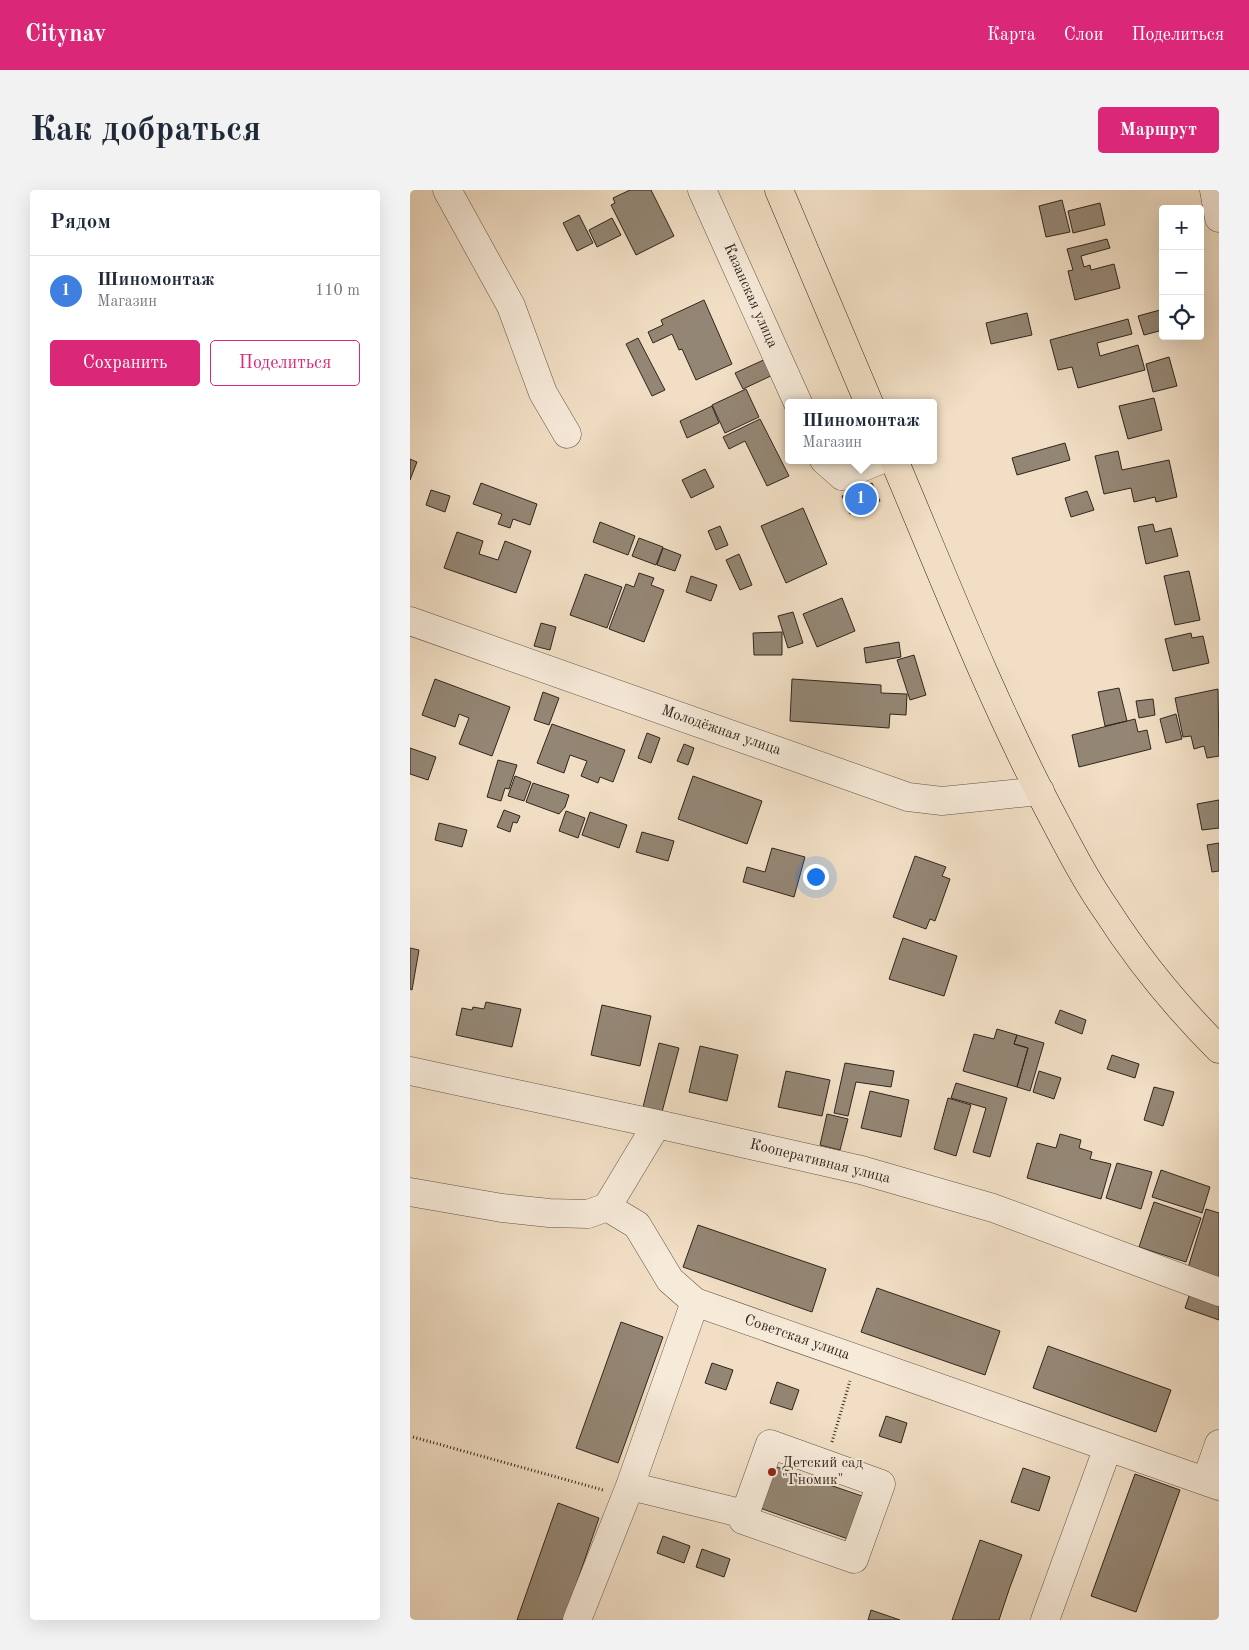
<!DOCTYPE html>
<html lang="ru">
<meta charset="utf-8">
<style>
:root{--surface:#fff;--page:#f2f2f3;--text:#1f2937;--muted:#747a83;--line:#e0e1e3;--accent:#db2777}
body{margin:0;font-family:"Old Standard TT",serif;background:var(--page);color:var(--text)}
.controls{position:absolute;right:15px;top:15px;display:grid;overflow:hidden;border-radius:5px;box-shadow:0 5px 20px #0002}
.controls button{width:45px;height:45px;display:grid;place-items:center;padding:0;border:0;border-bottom:1px solid var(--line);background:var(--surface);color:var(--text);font:25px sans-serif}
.you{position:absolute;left:405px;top:686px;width:18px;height:18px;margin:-12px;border:4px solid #fff;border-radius:50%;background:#1a73e8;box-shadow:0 0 0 8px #1a73e833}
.badge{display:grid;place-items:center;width:32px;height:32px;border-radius:50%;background:var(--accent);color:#fff;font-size:16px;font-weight:700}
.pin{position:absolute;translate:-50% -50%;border:2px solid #fff;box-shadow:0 1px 5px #0006}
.popup{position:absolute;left:375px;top:209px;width:152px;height:65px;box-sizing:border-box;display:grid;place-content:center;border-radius:5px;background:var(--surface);filter:drop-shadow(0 1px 4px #0005);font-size:16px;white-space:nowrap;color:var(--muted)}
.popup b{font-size:19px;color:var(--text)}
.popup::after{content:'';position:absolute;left:50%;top:100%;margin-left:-10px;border:10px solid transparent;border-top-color:var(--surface)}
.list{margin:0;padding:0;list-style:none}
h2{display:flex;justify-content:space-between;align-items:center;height:65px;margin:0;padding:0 20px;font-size:21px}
h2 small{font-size:16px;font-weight:400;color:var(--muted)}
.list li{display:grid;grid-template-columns:32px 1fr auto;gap:15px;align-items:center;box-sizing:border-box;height:70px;padding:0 20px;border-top:1px solid var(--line)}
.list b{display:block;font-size:19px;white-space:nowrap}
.list p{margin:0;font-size:16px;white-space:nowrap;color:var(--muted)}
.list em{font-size:16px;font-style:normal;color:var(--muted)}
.actions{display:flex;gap:10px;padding:15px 20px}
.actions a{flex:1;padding:11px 0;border:1px solid var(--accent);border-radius:5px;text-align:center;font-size:18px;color:var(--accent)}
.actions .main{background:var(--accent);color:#fff}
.icon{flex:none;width:28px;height:28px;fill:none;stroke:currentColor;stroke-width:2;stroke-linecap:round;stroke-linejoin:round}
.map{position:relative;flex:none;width:809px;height:1430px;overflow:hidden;border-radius:5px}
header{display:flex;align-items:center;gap:30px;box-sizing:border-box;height:70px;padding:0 25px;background:var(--accent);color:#fff}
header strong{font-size:24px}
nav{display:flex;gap:28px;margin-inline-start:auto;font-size:18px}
.intro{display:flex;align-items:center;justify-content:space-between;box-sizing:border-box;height:120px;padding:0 30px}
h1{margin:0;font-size:35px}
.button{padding:12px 22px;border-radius:5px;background:var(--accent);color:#fff;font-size:18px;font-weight:700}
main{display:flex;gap:30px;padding:0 30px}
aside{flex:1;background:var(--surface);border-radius:5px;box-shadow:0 5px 20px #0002}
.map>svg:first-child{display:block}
.building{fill:#948674;stroke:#30261d}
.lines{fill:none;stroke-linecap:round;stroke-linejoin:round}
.minor-casing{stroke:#605447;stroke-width:29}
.highway-casing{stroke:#30261d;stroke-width:29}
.path{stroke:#30261d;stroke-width:3;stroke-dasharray:1 2.5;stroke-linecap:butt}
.minor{stroke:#f6ead9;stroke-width:28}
.highway{stroke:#f1dec4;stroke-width:28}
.poi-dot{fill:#8f2418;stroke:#f6ead9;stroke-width:2}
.labels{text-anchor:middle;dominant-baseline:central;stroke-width:4;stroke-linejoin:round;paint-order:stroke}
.street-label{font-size:15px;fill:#30261d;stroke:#f6ead9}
.poi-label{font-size:15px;fill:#30261d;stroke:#f6ead9;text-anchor:start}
</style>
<header>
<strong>Citynav</strong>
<nav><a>Карта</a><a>Слои</a><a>Поделиться</a></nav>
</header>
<div class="intro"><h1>Как добраться</h1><a class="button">Маршрут</a></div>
<main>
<aside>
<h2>Рядом<small></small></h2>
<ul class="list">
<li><span class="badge" style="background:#3f7fe0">1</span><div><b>Шиномонтаж</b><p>Магазин</p></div><em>110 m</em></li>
</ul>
<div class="actions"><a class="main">Сохранить</a><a>Поделиться</a></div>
</aside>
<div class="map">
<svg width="809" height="1430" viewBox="0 0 809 1430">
<rect width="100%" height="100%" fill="#f1dec4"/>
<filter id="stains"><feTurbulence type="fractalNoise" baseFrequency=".004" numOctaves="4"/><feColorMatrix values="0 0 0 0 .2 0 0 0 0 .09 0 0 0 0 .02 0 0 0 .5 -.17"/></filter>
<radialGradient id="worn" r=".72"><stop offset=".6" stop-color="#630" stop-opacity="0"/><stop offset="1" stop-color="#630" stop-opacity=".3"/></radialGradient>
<path class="building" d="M220,0H241L264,46L226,65L201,15L205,13L203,8Z
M652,10L660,42L636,47L629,16Z
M690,13L695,35L663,43L658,21Z
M169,25L183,53L167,61L153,33Z
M202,28L211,45L187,57L179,40Z
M697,49L700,58L671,66L674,77L680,75L681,80L704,74L710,98L665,110L658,81L663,80L657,59Z
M294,110L322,174L286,190L272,159L269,160L262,144L243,153L238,142L253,135L251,130Z
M750,120L753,130V140L734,145L728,126Z
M617,123L622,145L581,154L576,133Z
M718,129L722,144L687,153L690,166L728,155L735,180L668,198L662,177L648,180L640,150Z
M228,148L255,200L242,206L216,154Z
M759,167L767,196L743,202L736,174Z
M358,168L365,184L333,199L325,183Z
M336,199L349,227L315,243L302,215Z
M744,208L752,240L718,249L709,216Z
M302,216L309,233L277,248L270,231Z
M350,229L379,286L357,296L335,251L319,259L313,247Z
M655,253L660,270L607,285L602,268Z
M708,261L712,280L759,270L767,307L746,312L745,307L724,312L721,298L694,304L685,266Z
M0,269L7,272L0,290Z
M295,279L304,297L281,308L272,290Z
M71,293L127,314L120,335L103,329L100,338L88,334L92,324L63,314Z
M462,293L470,311L440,324L432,306Z
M21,300L40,306L35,322L16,315Z
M677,301L684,320L661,327L655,308Z
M393,318L417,374L376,393L351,336Z
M190,332L225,346L218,365L183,352Z
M743,334L745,342L761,338L768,366L736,374L728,337Z
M310,336L318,355L306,360L298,341Z
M47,342L73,351L69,364L88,370L95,351L121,361L106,403L34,378Z
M229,348L253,357L246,375L222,366Z
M253,358L271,365L265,381L247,375Z
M329,364L342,395L330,400L316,370Z
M779,381L790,430L765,435L754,386Z
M229,383L244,388L241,395L254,400L234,452L199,439L216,394L224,397Z
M175,384L212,397L197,438L160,425Z
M281,386L307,395L301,411L276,402Z
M432,408L445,441L407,457L393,424Z
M383,422L393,453L378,458L368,426Z
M131,433L146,437L140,460L124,456Z
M372,442V465H344L343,443Z
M781,443L782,448L793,446L799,473L763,481L755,449Z
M489,452L491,467L456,473L454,458Z
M504,465L516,505L500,510L487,470Z
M25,489L100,517L82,566L49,554L59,528L49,524L45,537L12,525Z
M382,489L471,495V503L497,504L496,525L480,524L479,538L380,531Z
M709,498L717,531L695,536L688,502Z
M808,499L809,566L797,568L794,556L784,559L781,546L773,547L765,508Z
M133,502L149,508L139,535L124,530Z
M743,509L745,525L729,528L726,511Z
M766,524L772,549L756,553L750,529Z
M725,529L728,542L737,540L741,559L669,577L662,545Z
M142,534L215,560L203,592L190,587L188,593L171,586L177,571L160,565L154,583L127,573Z
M237,543L250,548L241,573L228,568Z
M274,554L284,558L278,575L267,571Z
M0,558L26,567L18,590L0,584Z
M88,570L107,575L99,599L95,598L91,611L77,607Z
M105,586L121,592L114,611L98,606Z
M283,586L352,611L337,654L268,629Z
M123,593L159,605L155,617L149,624L116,612Z
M809,610V638L792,640L787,614Z
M94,620L110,626L107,633L103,632L100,642L87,637Z
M156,621L175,628L168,648L149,641Z
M180,622L217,635L209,658L172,645Z
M29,633L57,640L52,657L25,650Z
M232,642L264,651L258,671L226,662Z
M809,653V681L802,682L797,655Z
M362,658L395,667L384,707L333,692L337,677L355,682Z
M505,666L536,677L532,686L540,689L525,731L520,729L516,739L483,727Z
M493,748L547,766L534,806L479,789Z
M0,758L9,760L2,800L0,799Z
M76,812L111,819L102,857L46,845L52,818L62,820L63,817L74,819Z
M192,815L241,826L230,876L181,865Z
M650,820L676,830L672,844L645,833Z
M587,839L607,845L604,854L618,858L607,897L553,881L564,844L584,849Z
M607,845L634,853L620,901L607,897L618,858L604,854Z
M249,853L269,858L252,922L233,917Z
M290,856L328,865L317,911L279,902Z
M702,865L729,874L725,888L697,879Z
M435,873L484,881L481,897L446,892L438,926L424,923Z
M376,881L420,890L412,926L368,917Z
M629,881L651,888L644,909L623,902Z
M546,893L597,908L580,967L563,962L576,918L541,908Z
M744,897L764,902L753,936L734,930Z
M460,901L499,910L491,947L451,938Z
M538,908L561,915L546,966L524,959Z
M417,924L438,929L430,960L410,955Z
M650,944L671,950L669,958L682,962L680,969L701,974L691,1009L617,988L627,953L646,958Z
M707,973L742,982L731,1019L696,1008Z
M751,980L800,997L792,1023L742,1007Z
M744,1012L791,1028L776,1072L729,1057Z
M796,1019L809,1023V1091L777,1081Z
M288,1035L416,1079L402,1122L273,1077Z
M467,1098L590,1141L575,1185L451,1142Z
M780,1103L809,1112V1130L775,1118Z
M211,1132L253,1147L208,1273L166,1258Z
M638,1156L761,1200L746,1242L623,1198Z
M302,1173L323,1180L316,1200L295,1193Z
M367,1192L389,1200L382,1220L360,1213Z
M476,1226L497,1233L491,1253L469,1246Z
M361,1275L452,1306L438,1349L347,1317Z
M613,1278L640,1287L629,1321L601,1312Z
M725,1284L770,1300L726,1422L681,1406Z
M148,1313L189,1328L154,1430H107Z
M253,1346L280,1356L274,1373L247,1363Z
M570,1350L612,1365L600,1397L589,1430H542Z
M292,1359L320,1369L314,1387L286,1377Z
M461,1420L490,1430H458Z"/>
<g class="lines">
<g class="minor-casing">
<path id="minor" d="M37,0L101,116L133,203L157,244
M292,0L388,213
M804,0L809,28
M414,270L432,286L470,270
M0,431L498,607L532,611L630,601
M0,881L247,934L451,980L583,1018L809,1102
M0,1002L92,1018L139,1023L178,1024L197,1017L227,1035L260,1090L285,1112L809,1296
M197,1017L247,934
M796,1291L809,1254
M220,1296L335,1324L360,1254L471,1294L444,1369L333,1330L335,1324
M167,1430L220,1296L285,1112
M635,1430L698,1257"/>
</g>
<g class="highway-casing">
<path id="highway" d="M369,0L459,213
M484,270C533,386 579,504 637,616C656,652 674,688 697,721C729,771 767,817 809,859"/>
</g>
<path class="path" d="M3,1247L193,1300
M422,1252L440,1191"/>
<use href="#minor" class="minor"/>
<use href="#highway" class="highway"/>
</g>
<circle class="poi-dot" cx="362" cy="1282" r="5"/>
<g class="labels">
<g class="street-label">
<text transform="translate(340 106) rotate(66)">Казанская улица</text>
<text transform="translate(311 541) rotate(19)">Молодёжная улица</text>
<text transform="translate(410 972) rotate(14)">Кооперативная улица</text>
<text transform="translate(387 1148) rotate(19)">Советская улица</text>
</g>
<g class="poi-label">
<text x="372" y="1273">Детский сад<tspan x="372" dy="17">"Гномик"</tspan></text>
</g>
</g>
<rect width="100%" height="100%" filter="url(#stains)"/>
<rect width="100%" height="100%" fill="url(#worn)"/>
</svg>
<div class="controls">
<button>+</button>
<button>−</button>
<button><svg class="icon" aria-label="locate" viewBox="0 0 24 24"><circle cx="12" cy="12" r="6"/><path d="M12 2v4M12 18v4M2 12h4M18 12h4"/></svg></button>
</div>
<div class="you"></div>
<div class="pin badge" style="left:451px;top:309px;background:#3f7fe0">1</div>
<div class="popup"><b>Шиномонтаж</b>Магазин</div>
</div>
</main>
